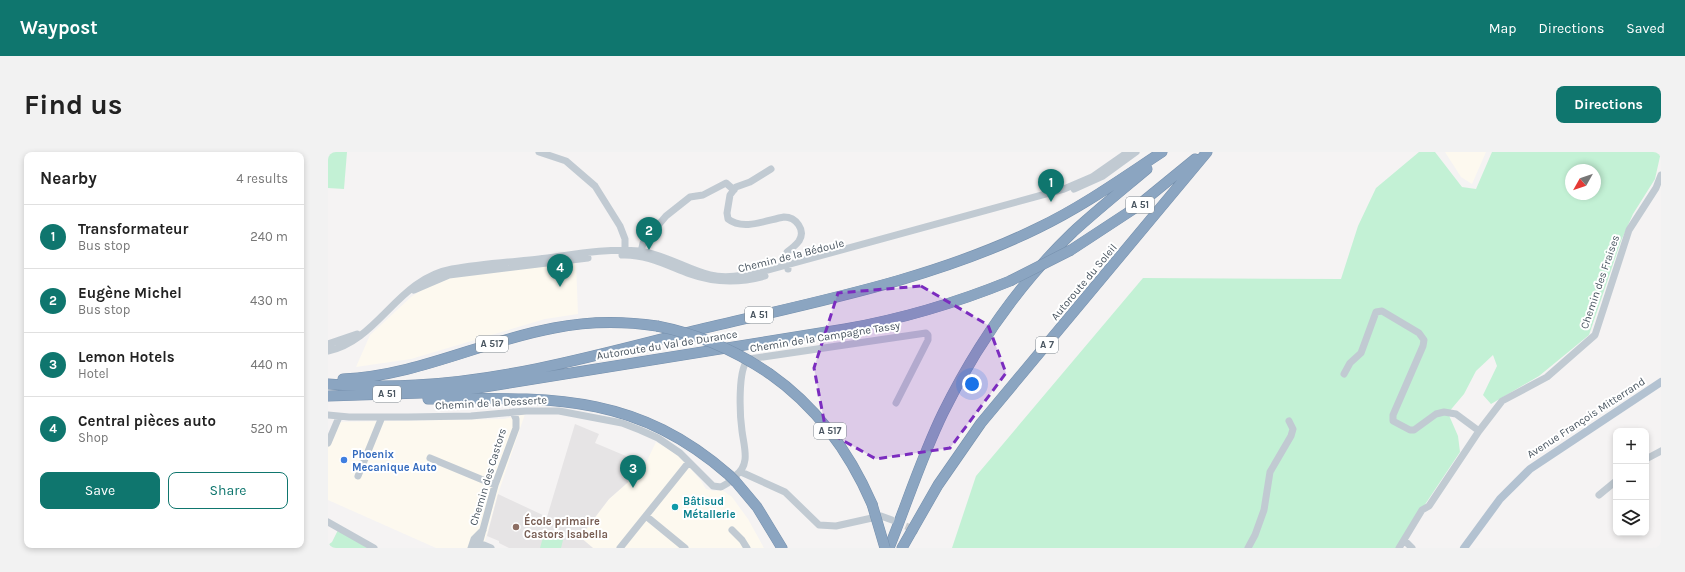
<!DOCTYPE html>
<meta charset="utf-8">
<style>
:root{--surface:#fff;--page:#f2f2f2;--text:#222;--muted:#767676;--line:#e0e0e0;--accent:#0f766e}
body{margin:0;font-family:Karla,sans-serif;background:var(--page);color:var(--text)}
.controls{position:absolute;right:12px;bottom:12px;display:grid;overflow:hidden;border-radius:8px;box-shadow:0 2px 6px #0003}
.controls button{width:36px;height:36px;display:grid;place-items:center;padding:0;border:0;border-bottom:1px solid var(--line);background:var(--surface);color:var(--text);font:20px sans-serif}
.compass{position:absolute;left:1237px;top:12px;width:36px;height:36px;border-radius:50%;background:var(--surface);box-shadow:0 2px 6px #0003;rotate:230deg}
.you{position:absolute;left:644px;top:232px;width:14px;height:14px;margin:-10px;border:3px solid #fff;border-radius:50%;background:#1a73e8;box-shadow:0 0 0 6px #1a73e833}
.badge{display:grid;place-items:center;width:26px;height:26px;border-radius:50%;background:var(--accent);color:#fff;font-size:13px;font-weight:700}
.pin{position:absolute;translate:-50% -33px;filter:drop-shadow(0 1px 2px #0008)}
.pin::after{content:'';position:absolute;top:21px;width:14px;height:12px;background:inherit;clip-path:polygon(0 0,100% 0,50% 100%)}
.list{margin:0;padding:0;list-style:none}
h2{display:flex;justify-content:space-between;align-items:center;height:52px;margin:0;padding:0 16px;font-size:17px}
h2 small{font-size:13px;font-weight:400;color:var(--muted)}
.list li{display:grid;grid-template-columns:26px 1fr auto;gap:12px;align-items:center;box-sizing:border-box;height:64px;padding:0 16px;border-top:1px solid var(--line)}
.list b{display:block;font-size:15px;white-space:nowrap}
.list p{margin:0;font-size:13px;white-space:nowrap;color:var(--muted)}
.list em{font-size:13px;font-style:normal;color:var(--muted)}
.actions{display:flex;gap:8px;padding:12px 16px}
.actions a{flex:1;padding:9px 0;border:1px solid var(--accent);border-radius:8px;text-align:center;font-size:14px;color:var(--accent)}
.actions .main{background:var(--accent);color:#fff}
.icon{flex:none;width:22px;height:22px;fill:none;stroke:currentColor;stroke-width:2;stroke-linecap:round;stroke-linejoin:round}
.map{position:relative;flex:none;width:1333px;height:396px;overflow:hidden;border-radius:8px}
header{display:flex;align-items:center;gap:24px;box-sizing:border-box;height:56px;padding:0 20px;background:var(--accent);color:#fff}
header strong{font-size:19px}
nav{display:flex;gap:22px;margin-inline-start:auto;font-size:14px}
.intro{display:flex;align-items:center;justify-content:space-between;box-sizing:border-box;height:96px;padding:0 24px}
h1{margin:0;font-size:28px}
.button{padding:10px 18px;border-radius:8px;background:var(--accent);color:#fff;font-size:14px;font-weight:700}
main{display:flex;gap:24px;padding:0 24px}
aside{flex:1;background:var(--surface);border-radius:8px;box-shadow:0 2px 6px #0003}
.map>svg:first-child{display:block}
.commercial{fill:#fdf9ef}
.education{fill:#e6e4e5}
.green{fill:#c3f1d5;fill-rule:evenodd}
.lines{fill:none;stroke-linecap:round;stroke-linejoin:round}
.minor-tunnel{stroke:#caccce;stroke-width:7;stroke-dasharray:7 3.5;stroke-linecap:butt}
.highway-casing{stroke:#7690ad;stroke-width:11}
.minor{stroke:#c1cad2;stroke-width:7}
.major{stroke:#b3c2d1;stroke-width:8}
.highway{stroke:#8ba5c1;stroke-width:10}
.highway-bridge-casing{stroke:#7690ad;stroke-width:11;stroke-linecap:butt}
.highway-bridge{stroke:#8ba5c1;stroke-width:10}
.marked{fill:#7b2cbf;fill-opacity:0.2;stroke:#7b2cbf;stroke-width:3;stroke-dasharray:8 5;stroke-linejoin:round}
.shop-dot{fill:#3f7fe0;stroke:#fff;stroke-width:1.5}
.culture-dot{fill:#0f9aa8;stroke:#fff;stroke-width:1.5}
.education-dot{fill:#8d6e63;stroke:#fff;stroke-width:1.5}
.labels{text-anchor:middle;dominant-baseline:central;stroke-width:4;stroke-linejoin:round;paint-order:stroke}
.shield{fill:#fff;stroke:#808990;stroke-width:1}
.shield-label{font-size:10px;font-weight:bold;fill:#4a5661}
.street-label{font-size:11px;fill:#4a5661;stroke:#fff}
.shop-label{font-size:11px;font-weight:bold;fill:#366cbe;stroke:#fff;text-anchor:start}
.culture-label{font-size:11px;font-weight:bold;fill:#0d838f;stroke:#fff;text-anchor:start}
.education-label{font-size:11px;font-weight:bold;fill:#785e54;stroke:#fff;text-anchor:start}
</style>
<header>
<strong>Waypost</strong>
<nav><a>Map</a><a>Directions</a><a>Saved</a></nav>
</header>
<div class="intro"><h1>Find us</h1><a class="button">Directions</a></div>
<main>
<aside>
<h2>Nearby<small>4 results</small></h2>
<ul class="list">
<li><span class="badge">1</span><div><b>Transformateur</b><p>Bus stop</p></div><em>240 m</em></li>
<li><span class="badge">2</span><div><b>Eugène Michel</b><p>Bus stop</p></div><em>430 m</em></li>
<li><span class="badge">3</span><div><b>Lemon Hotels</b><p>Hotel</p></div><em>440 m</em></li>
<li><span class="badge">4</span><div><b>Central pièces auto</b><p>Shop</p></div><em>520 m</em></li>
</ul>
<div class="actions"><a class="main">Save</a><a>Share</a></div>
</aside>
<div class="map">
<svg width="1333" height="396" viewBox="0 0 1333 396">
<rect width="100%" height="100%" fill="#f5f3f3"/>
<path class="commercial" d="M1117,0H1158L1144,32L1133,25Z
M248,110L250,162L217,167L83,207L28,215L42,183L83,145L95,137L125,125Z
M197,262L170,342L155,396H108L0,348V284L6,270L176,267Z
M328,290L352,304L373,329L378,337L386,339L394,338L404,345L420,367L436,396H265L252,385L281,347L315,317Z"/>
<path class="education" d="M247,272L271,282L267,291L317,312L315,317L281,347L252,385L265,396H181L171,391V389L159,384L170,342L219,365Z"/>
<path class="green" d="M0,0H19L16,37L0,36Z
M1091,0H1107L1134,35L1148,37L1164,0H1333L1327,27L1305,62L1293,89L1261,183L1211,224L1163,252L1155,243L1169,214L1165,203L1148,219L1136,242L1120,261L1130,284L1132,300L1068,396H624L648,324L815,126L1013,127L1030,74L1048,36ZM1243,18H1267V42H1243Z
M10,378L40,396H0V393L4,390Z
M217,378L236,384L233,396H212Z"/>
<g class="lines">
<path class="minor-tunnel" d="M568,370L590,379"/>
<g class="highway-casing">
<path id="highway" d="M743,98L807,56L867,7
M442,222C489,255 521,299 544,352
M15,227C89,224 154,189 226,176C261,169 295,169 329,174
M0,232C29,234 59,235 88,233C182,228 273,202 365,179C481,151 602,129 710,76C754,55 793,27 834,0
M0,244L93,241L150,236L517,177C574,167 628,151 682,129
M100,247C218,246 305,239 401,323
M408,330L429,355L454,396
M561,396C579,351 594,304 615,261C648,194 691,132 745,80C769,58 794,38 819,17
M574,396L610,333L653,271L879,0"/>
</g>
<path class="minor" d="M211,0L238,9L267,34L292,74L297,87V102
M443,17L422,30L408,35L402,43L399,61L400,67C415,79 439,68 456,65C468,65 478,78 471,89C468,93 463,97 459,100L460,117
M746,37L775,24L808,0
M313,100L315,91L338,64L362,45L375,43L398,31L406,38
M294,103C319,102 340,114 362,122C387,131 412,131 437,124
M86,138L121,123L260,106
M0,192L29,182
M0,199C51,188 69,127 124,117C153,112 182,110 211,107C243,103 278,96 311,99C336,102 358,117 382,123C399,127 417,123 433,120L736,37L764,25L800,0
M1016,222L1022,211L1033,201L1048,160L1054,159L1091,181L1096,188L1095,194L1065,263V269L1082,278H1086L1108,262L1116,260L1128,262L1151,279
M0,263L21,265H80L143,264L198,259H231L294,271L312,278L330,286L352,301L385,334L393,335L400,331
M0,291L11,265
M102,306L167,333
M1318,307L1333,299
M413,320L457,340L491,373L508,374L553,364L564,368
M30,324L54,265
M407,324C423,313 416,295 414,279C412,265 409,215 421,207L598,181L600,183V188L568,251
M1271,343L1288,329
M318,364L357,396
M0,370L46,396
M404,378L414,388L419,396
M1076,388L1084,396
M151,391L163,396
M143,396L146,387L155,378
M150,396L167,333L188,276V267L185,260
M292,396L361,310
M920,396L927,383L936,358L942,320L963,284L965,277L961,269
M1071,396L1094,358L1101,354L1151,279L1174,249L1219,225L1267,183L1301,78L1328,36L1333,23"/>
<path class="major" d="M1136,396L1172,347L1202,317L1333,230"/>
<use href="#highway" class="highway"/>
<g class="highway-bridge-casing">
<path id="highway-bridge" d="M682,129L743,98
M329,174C370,182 407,198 442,222
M401,323L408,330
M544,352L557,396"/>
</g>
<use href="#highway-bridge" class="highway-bridge"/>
</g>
<path class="marked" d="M593,134L660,173L678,221L622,296L548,307L498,279L486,216L510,141Z"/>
<circle class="shop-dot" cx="16" cy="308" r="4"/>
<circle class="culture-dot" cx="347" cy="355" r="4"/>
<circle class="education-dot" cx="188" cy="375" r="4"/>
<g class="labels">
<g class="shield">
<rect x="798" y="45" width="28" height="16" rx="3"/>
<rect x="417" y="155" width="28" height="16" rx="3"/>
<rect x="148" y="184" width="32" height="16" rx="3"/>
<rect x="708" y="185" width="22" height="16" rx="3"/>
<rect x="45" y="234" width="28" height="16" rx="3"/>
<rect x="486" y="271" width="32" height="16" rx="3"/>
</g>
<g class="shield-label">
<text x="812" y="53">A 51</text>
<text x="431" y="163">A 51</text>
<text x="164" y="192">A 517</text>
<text x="719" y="193">A 7</text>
<text x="59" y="242">A 51</text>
<text x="502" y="279">A 517</text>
</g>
<g class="street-label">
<text transform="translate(463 104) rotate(-14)">Chemin de la Bédoule</text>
<text transform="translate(756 130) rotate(-50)">Autoroute du Soleil</text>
<text transform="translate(1272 130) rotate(-71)">Chemin des Fraises</text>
<text transform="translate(497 185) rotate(-9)">Chemin de la Campagne Tassy</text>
<text transform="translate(339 193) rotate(-9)">Autoroute du Val de Durance</text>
<text transform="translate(163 251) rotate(-3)">Chemin de la Desserte</text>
<text transform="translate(1258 266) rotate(-33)">Avenue François Mitterrand</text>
<text transform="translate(160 325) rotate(-73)">Chemin des Castors</text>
</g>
<g class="shop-label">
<text x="24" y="302">Phoenix<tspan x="24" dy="13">Mecanique Auto</tspan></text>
</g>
<g class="culture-label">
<text x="355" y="349">Bâtisud<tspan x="355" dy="13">Métallerie</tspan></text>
</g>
<g class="education-label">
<text x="196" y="369">École primaire<tspan x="196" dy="13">Castors Isabella</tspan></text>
</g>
</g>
</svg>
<div class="controls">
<button>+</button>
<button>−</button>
<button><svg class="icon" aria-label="layers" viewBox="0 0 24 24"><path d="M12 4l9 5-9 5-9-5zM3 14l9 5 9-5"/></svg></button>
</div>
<svg class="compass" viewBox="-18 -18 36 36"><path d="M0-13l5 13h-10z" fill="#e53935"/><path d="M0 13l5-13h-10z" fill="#767676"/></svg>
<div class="you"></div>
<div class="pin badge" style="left:723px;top:50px">1</div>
<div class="pin badge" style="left:321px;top:98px">2</div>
<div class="pin badge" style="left:305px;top:336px">3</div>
<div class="pin badge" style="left:232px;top:135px">4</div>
</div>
</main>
